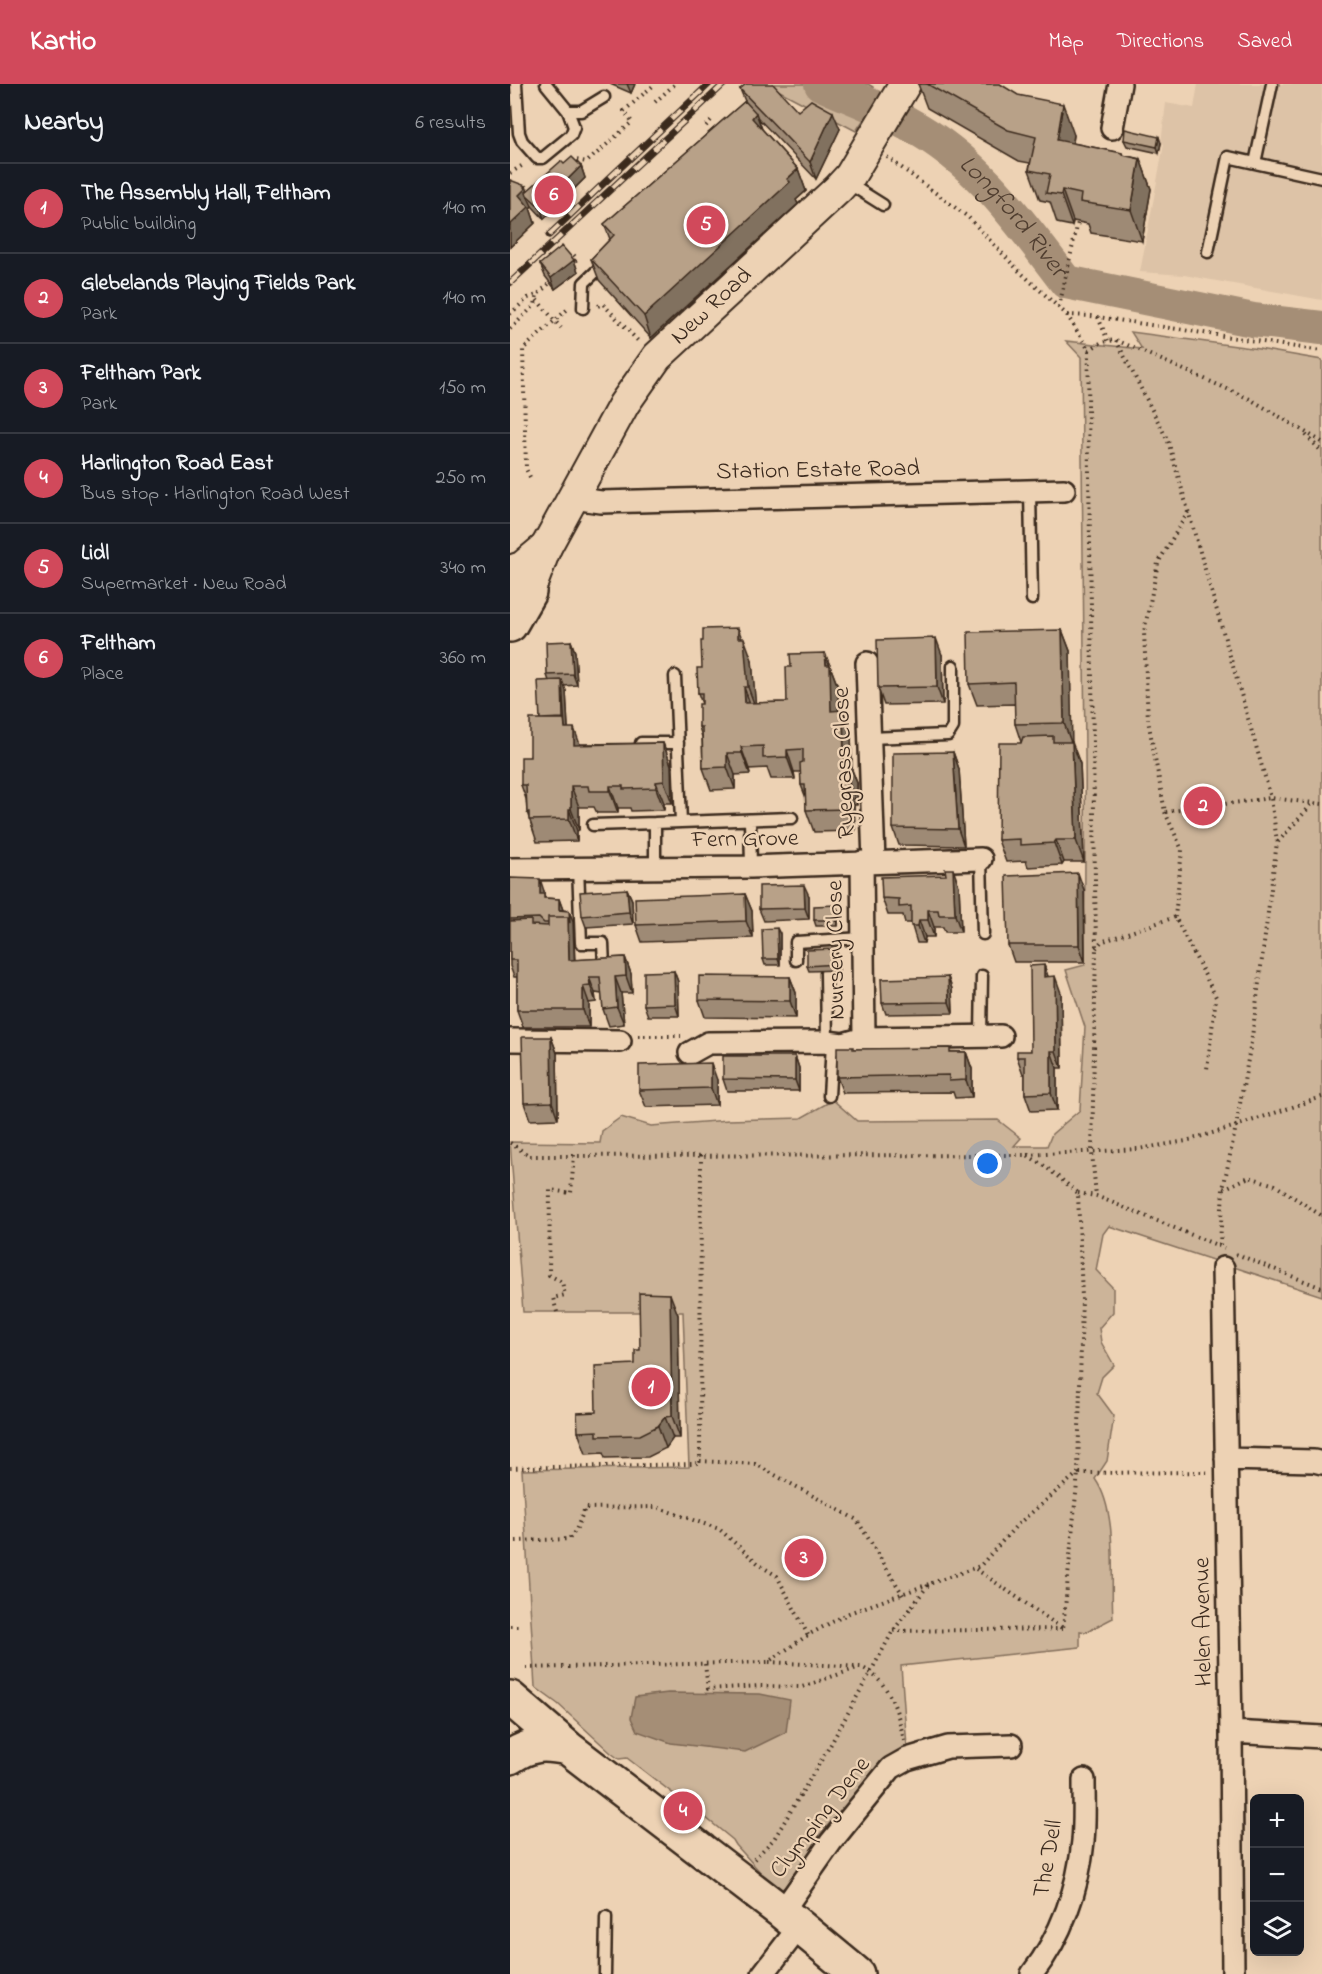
<!DOCTYPE html>
<meta charset="utf-8">
<style>
:root{--surface:#171b24;--page:#20242c;--text:#f1f3f6;--muted:#9ea1a6;--line:#363941;--accent:#d1495b}
body{margin:0;font-family:"Indie Flower",sans-serif;background:var(--page);color:var(--text)}
.controls{position:absolute;right:18px;bottom:18px;display:grid;overflow:hidden;border-radius:9px;box-shadow:0 6px 24px #0002}
.controls button{width:54px;height:54px;display:grid;place-items:center;padding:0;border:0;border-bottom:2px solid var(--line);background:var(--surface);color:var(--text);font:30px sans-serif}
.you{position:absolute;left:478px;top:1080px;width:21px;height:21px;margin:-15px;border:4px solid #fff;border-radius:50%;background:#1a73e8;box-shadow:0 0 0 9px #1a73e833}
.badge{display:grid;place-items:center;width:39px;height:39px;border-radius:50%;background:var(--accent);color:#fff;font-size:20px;font-weight:700}
.pin{position:absolute;translate:-50% -50%;border:3px solid #fff;box-shadow:0 2px 6px #0006}
.list{margin:0;padding:0;list-style:none}
h2{display:flex;justify-content:space-between;align-items:center;height:78px;margin:0;padding:0 24px;font-size:26px}
h2 small{font-size:20px;font-weight:400;color:var(--muted)}
.list li{display:grid;grid-template-columns:39px 1fr auto;gap:18px;align-items:center;box-sizing:border-box;height:90px;padding:0 24px;border-top:2px solid var(--line)}
.list b{display:block;font-size:22px;white-space:nowrap}
.list p{margin:0;font-size:20px;white-space:nowrap;color:var(--muted)}
.list em{font-size:20px;font-style:normal;color:var(--muted)}
.icon{flex:none;width:33px;height:33px;fill:none;stroke:currentColor;stroke-width:2;stroke-linecap:round;stroke-linejoin:round}
.map{position:relative;flex:none;width:812px;height:1890px;overflow:hidden}
header{display:flex;align-items:center;gap:36px;box-sizing:border-box;height:84px;padding:0 30px;background:var(--accent);color:#fff}
header strong{font-size:28px}
nav{display:flex;gap:33px;margin-inline-start:auto;font-size:21px}
main{display:flex}
aside{flex:1;background:var(--surface)}
.map>svg:first-child{display:block}
.built{fill:#ddc3a7}
.green{fill:#ccb499;stroke:#846f5c;stroke-width:1.5}
.water{fill:#a58e76;stroke:#7b6653;stroke-width:1.5}
.lines{fill:none;stroke-linecap:round;stroke-linejoin:round}
.river{stroke:#a58e76;stroke-width:34}
.lane-casing{stroke:#3b2a1e;stroke-width:15}
.street-casing{stroke:#3b2a1e;stroke-width:26}
.secondary-casing{stroke:#3b2a1e;stroke-width:34}
.primary-casing{stroke:#3b2a1e;stroke-width:38}
.path{stroke:#3b2a1e;stroke-width:4;stroke-dasharray:1.5 4.5;stroke-linecap:butt}
.lane{stroke:#edd2b4;stroke-width:10}
.street{stroke:#edd2b4;stroke-width:21}
.secondary{stroke:#edd2b4;stroke-width:30}
.primary{stroke:#edd2b4;stroke-width:33}
.rail-casing{stroke:#3b2a1e;stroke-width:7}
.rail{stroke:#edd2b4;stroke-width:4.5;stroke-dasharray:14;stroke-linecap:butt}
.wall{fill:#9e8a75;stroke:#3b2a1e;stroke-width:1.5}
.shaded-wall{fill:#81715f;stroke:#3b2a1e;stroke-width:1.5}
.building{fill:#b8a188;stroke:#3b2a1e;stroke-width:1.5}
.labels{text-anchor:middle;dominant-baseline:central;stroke-width:4.5;stroke-linejoin:round;paint-order:stroke}
.street-label{font-size:24px;fill:#3b2a1e;stroke:#edd2b4}
.water-label{font-size:26px;font-style:italic;fill:#503e30;stroke:#edd2b4}
</style>
<header>
<strong>Kartio</strong>
<nav><a>Map</a><a>Directions</a><a>Saved</a></nav>
</header>
<main>
<aside>
<h2>Nearby<small>6 results</small></h2>
<ul class="list">
<li><span class="badge">1</span><div><b>The Assembly Hall, Feltham</b><p>Public building</p></div><em>140 m</em></li>
<li><span class="badge">2</span><div><b>Glebelands Playing Fields Park</b><p>Park</p></div><em>140 m</em></li>
<li><span class="badge">3</span><div><b>Feltham Park</b><p>Park</p></div><em>150 m</em></li>
<li><span class="badge">4</span><div><b>Harlington Road East</b><p>Bus stop · Harlington Road West</p></div><em>250 m</em></li>
<li><span class="badge">5</span><div><b>Lidl</b><p>Supermarket · New Road</p></div><em>340 m</em></li>
<li><span class="badge">6</span><div><b>Feltham</b><p>Place</p></div><em>360 m</em></li>
</ul>
</aside>
<div class="map">
<svg width="812" height="1890" viewBox="0 0 812 1890">
<rect width="100%" height="100%" fill="#edd2b4"/>
<filter id="ink" filterUnits="userSpaceOnUse"><feTurbulence type="fractalNoise" baseFrequency=".0167" numOctaves="2"/><feDisplacementMap in="SourceGraphic" scale="12" xChannelSelector="R" yChannelSelector="G"/><feConvolveMatrix kernelMatrix="1 2 1 2 8 2 1 2 1" color-interpolation-filters="sRGB"/></filter>
<g filter="url(#ink)">
<path class="built" d="M688,0H812V216L674,191L630,188L654,60L651,59L656,19L684,24Z"/>
<path class="green" d="M262,0H358L363,3L365,19L346,47L260,2Z
M621,248L749,265L812,276V1212L599,1142L593,1150L586,1186L603,1204V1228L589,1244L591,1258L604,1281L592,1293L587,1309L604,1332L597,1377L585,1395C609,1429 600,1493 603,1534L576,1548L570,1547V1563L391,1582L397,1663L388,1667L392,1688L327,1735L324,1734L306,1755L309,1761L284,1796L268,1808L226,1761L223,1756L196,1734L192,1737C185,1733 176,1726 174,1718L117,1674L109,1675L101,1669L48,1620L25,1603L12,1386L179,1383L173,1228H13L0,1058L90,1059L92,1047L111,1033L141,1042L219,1036L291,1034L323,1016L347,1037L488,1036L511,1054L504,1062H537L542,1050L570,1026L575,943L556,886L575,881C574,810 576,739 575,668C574,536 573,404 571,273L556,257L632,265Z"/>
<path class="water" d="M158,1609L250,1610L280,1616L276,1648L235,1668L161,1659L127,1647L121,1634L125,1613Z"/>
<g class="lines">
<path class="river" id="s1" d="M311,0C340,13 371,24 399,40C469,78 509,137 556,198L743,236L812,244"/>
<g class="lane-casing">
<path id="lane" d="M6,0L9,49L12,57L27,74H33L61,51L64,43L58,27L36,0
M58,27H71L94,13
M745,79L762,0
M338,99L373,121
M698,168L718,73L812,94
M73,224L74,199L95,179
M520,407L522,515
M359,654L438,651L443,643V582
M131,659H168
M240,736L241,783
M171,738L282,734
M83,741L145,739
M471,775L473,850
M145,783V739L171,738L165,592
M68,784L71,859H93L94,883
M286,876V858L353,854
M316,889L317,958
M471,952L472,892
M319,1012L322,960
M95,1890L96,1833"/>
</g>
<g class="street-casing">
<path id="street" d="M602,44L610,0
M65,410L77,416L91,418L554,406
M357,579L364,778
M352,778L354,954
M0,785L241,783L471,775
M0,956L110,957
M180,969L198,959L317,958L333,960L354,954L491,952
M713,1184L721,1648L723,1890
M716,1375L804,1377L812,1379
M721,1648L812,1653
M272,1828L321,1758L381,1684L397,1675L438,1663L501,1661
M253,1890L289,1843
M522,1890C551,1853 569,1803 573,1757C575,1737 574,1716 574,1696"/>
</g>
<g class="secondary-casing">
<g id="secondary">
<path d="M0,487L12,483L36,463"/>
<path id="s2" d="M0,517L19,508L36,463L114,320L147,273L328,105L340,92L395,0"/>
</g>
</g>
<g class="primary-casing">
<path id="primary" d="M0,541L19,508
M0,1614L58,1664L272,1828L347,1890
M0,1673C22,1659 34,1659 58,1664"/>
</g>
<path class="path" d="M145,18L165,0
M196,42L203,34
M377,73L458,133L508,186L557,231L579,266L578,323L586,864L582,1068L586,1112
M61,75L77,78L122,38L114,27L145,0
M0,89L15,80
M61,181L67,175L62,169
M27,216L51,244
M88,222L93,220L129,258
M549,223L568,138
M0,230L18,214L27,211L43,196
M557,231L581,232L812,267
M588,233L598,257
M0,245L25,221L27,211
M579,266L592,258L606,256L740,315L812,358
M796,351L812,368
M20,393L16,385L13,265L59,224
M678,428L648,479L634,548L638,636L655,728L761,714L812,720
M655,728L672,766L665,833
M768,758L803,719
M586,864L591,858L665,833L706,913L697,985
M128,952H171
M812,1013L726,1042L713,1105L739,1093L765,1101L812,1132
M0,1059L20,1072L517,1071L536,1083L568,1109L572,1214L568,1389L507,1441L470,1482L419,1500L383,1547L321,1660L264,1755L244,1775
M191,1071L190,1377L245,1380L347,1436L393,1511
M518,1071L628,1065L676,1057L726,1042L742,953L767,758L761,714L658,357L606,256
M568,1109L586,1112L714,1164
M710,1161L713,1105
M726,1170L812,1204
M47,1228L43,1214L55,1211L52,1198L39,1191L40,1106L61,1109L64,1071
M0,1384L185,1380L190,1377
M6,1457L59,1455L66,1446L75,1424L146,1423L209,1445L251,1482L267,1492L298,1551
M466,1485L553,1545L568,1389L698,1388
M0,1542H12
M383,1547L553,1545
M259,1578L351,1583C380,1597 388,1628 394,1657
M195,1580L198,1605L250,1602L292,1603L347,1584
M16,1584L258,1578L298,1551L339,1529L419,1500"/>
<use href="#lane" class="lane"/>
<use href="#street" class="street"/>
<use href="#secondary" class="secondary"/>
<use href="#primary" class="primary"/>
<g class="rail-casing">
<path id="rail" d="M39,151L199,0
M0,199L214,0"/>
</g>
<use href="#rail" class="rail"/>
</g>
<path class="wall" d="M100,0H125L121,9Z
M408,0H490L564,51L563,59L612,69L613,71L630,75L641,105L632,157L581,149L578,140L563,137L562,142L547,139L540,118L530,116L519,86L520,79L509,77L417,24Z
M230,5L288,27L330,45L306,95L248,34L252,45L288,85L296,107L286,116L288,120L141,254L89,196L81,175L100,155L94,140L235,17Z
M614,56L651,59L649,69L617,62Z
M54,80L71,82L75,94L34,135L22,122L20,124L25,139L0,163V96L18,107Z
M64,176L68,188L45,205L35,192L30,180Z
M552,546L560,567L561,658L570,680L574,778H554L552,781L518,783L516,777L496,778L488,756L511,658L505,640V620L467,621L459,600Z
M231,554L242,576L245,619L277,618L281,583L315,569L328,603V627L333,626L341,648L342,686L347,699V721H344L345,747L304,748L296,726V714L291,701V688H284L285,695H261L257,684L239,685L240,690L225,691V705L201,706L193,684L192,653L189,643L192,620L188,609L192,584Z
M61,557L65,568L67,601L54,602L56,607L58,644L70,660L153,659L161,681L162,719H154V726L121,727L120,724H108V729H87L84,723H69V746L67,747V757L27,758L17,728L16,715L11,701L20,673L39,597L37,591Z
M432,571L433,620L374,621L368,604Z
M443,668L449,685L454,762L389,761L383,744Z
M0,794L34,807V810L35,814L49,815L53,826L59,827L63,838L65,876L115,873L121,890L122,909H111L114,940L99,942L93,925L92,910L85,909L86,918L79,919V943H13L7,926V893H4L0,882Z
M449,802L451,848H435L433,843H424V853H415L414,859H407L401,839H395L393,831H378L372,814Z
M117,805L122,816L123,840L76,843L72,832Z
M574,806L575,878H504L498,861Z
M235,810L242,827L243,854L132,858L126,841Z
M299,812V835L254,837L249,825Z
M328,826V842H306L304,836Z
M270,850V881H255L253,875Z
M328,871L329,886L299,887L297,882Z
M534,881L538,893L551,909L552,984H547V1026L521,1027L515,1010V990H513L507,973L521,967Z
M164,887L168,898L169,932H138L134,921Z
M280,893L286,909V934L195,933L189,916Z
M438,893L442,905L443,929L376,930L372,919Z
M41,953L47,969L48,1035L20,1036L14,1019Z
M344,965L456,968L462,985V1013L445,1014L443,1008L333,1009L327,993Z
M285,972L289,984V1007H217L213,995Z
M207,996V1021L136,1023L129,1006Z
M168,1231L170,1354H163L156,1364L138,1373L95,1374L93,1369L76,1370L68,1348L86,1328L125,1280L130,1266Z"/>
<path class="shaded-wall" d="M117,0H125L121,9Z
M553,20L564,51L558,86L547,56Z
M323,28L330,45L306,95L300,78Z
M246,29L254,51L242,34Z
M649,53L651,59L649,69L647,63Z
M630,75L641,105L632,157L621,126Z
M71,82L75,94L34,135L30,123Z
M288,85L296,107L286,116L288,120L141,254L134,232Z
M16,102L20,113L17,111L22,122L20,124L25,139L0,163V141L9,111Z
M552,106L563,137L562,142L551,111Z
M64,176L68,188L45,205L41,194Z
M228,544L235,563L234,554L242,576L246,625L238,603L228,554Z
M552,546L560,567L562,661L554,639Z
M426,554L432,571L433,620L427,603Z
M61,557L65,568L67,601L63,590Z
M315,569L328,603L329,649L321,627L316,581Z
M52,596L56,607L58,644L62,657L55,644Z
M234,603L242,625L235,619Z
M333,626L341,648L342,686L347,699V721L339,699L334,677Z
M64,644L72,666L64,661Z
M562,658L570,680L574,778L566,756Z
M153,659L161,681L162,719L154,697Z
M231,663L239,685L240,690L232,669Z
M277,666L284,688L285,695L277,673Z
M443,668L449,685L454,762L448,745Z
M217,669L225,691V705L217,683Z
M146,698L154,719V726L146,704Z
M336,699L344,721L345,747L337,725Z
M61,702L69,723V746L61,725Z
M100,702L108,724V729L100,707Z
M59,725L67,747V757L59,735Z
M546,756L554,778L552,781L544,759Z
M443,785L449,802L451,848L445,831Z
M568,789L574,806L575,878L569,861Z
M30,795L34,807V822L30,810Z
M294,801L299,812V835L295,824Z
M117,805L122,816L123,840L119,828Z
M235,810L242,827L243,854L236,837Z
M49,815L53,826H49Z
M326,821L328,826V842L326,836Z
M418,826L424,843V853L418,836Z
M59,827L63,838L65,893L59,876L58,833Z
M409,836L415,853L414,859L408,842Z
M267,844L270,850V881L268,875Z
M326,865L328,871L329,886L327,880Z
M115,873L121,890L122,909L116,892Z
M534,881L540,898L534,893Z
M164,887L168,898L169,932L165,920Z
M545,892L551,909L552,984L546,967Z
M79,893L85,909L86,918L80,901Z
M105,893L111,909L114,940L107,923Z
M280,893L286,909V934L280,917Z
M438,893L442,905L443,929L439,918Z
M73,902L79,919V943L73,926Z
M41,953L47,969L48,1035L42,1018Z
M541,967L547,984V1026L541,1009Z
M456,968L462,985V1013L456,996Z
M285,972L289,984V1007L285,996Z
M201,979L207,996V1021L201,1004Z
M160,1210L168,1231L170,1354L162,1332Z
M155,1333L163,1354L156,1364L148,1342Z"/>
<path class="building" d="M236,0H263L288,27L301,16L323,28L300,78L230,5Z
M417,0H490L508,11L553,20L547,56L612,69V71L630,75L621,126L570,118L571,110L552,106L551,111L536,109L540,90L519,86L526,53L498,46Z
M235,17L246,29L242,34L288,85L277,95L280,98L134,232L81,175L104,151L94,140Z
M615,45L649,53L647,63L614,56Z
M62,73L71,82L30,123L17,111L16,108L51,77L54,80Z
M0,96L16,102L14,103L15,105L9,111L19,123L0,141Z
M52,162L64,176L41,194L30,180Z
M228,544V554H234L238,603H234L235,619L277,618L276,583H281L280,570L315,569L316,581H320L321,627L333,626L334,677H339V699H336L337,725L296,726L295,701H291L290,679L293,678V665L277,666V673L253,674V662L231,663L232,669H217V683L193,684L192,643H189V620H192V609H188L187,584H192L191,557H193V545Z
M552,546L554,639L505,640L504,598L459,600L458,548Z
M426,554L427,603L368,604L367,556Z
M61,557L63,590L37,591L36,558Z
M52,596L53,634L30,635L28,597Z
M20,635H54L55,644H64V661L153,659L154,697L146,698V704L113,705V702H100V707H79L78,702H61V725H59V735L19,736V728H17L16,701H11V673H20Z
M543,652V658H562L566,756H546L544,759L510,761V755L488,756L489,659H511L513,653Z
M443,668L448,745L383,744V669Z
M435,785H443L445,831H429L428,826H418V836H409L408,842H401V822L389,823V815L372,814L371,793L436,791Z
M568,789L569,861H498L496,792Z
M0,794L30,795V810H34V814L49,815V826L59,827L60,839L58,833H38V839H34L29,834L0,835Z
M294,801L295,824L249,825V802Z
M117,805L119,828L72,832L70,808Z
M235,810L236,837L126,841L125,814Z
M326,821V836H304V822Z
M38,833H58L59,876L115,873L116,892L105,893L107,923L93,925L90,893H79L80,901L73,902V926H7V876H0V837L21,836V841L38,842Z
M267,844L268,875H253L252,845Z
M326,865L327,880L297,882V866Z
M534,881V893L545,892L546,967H541V1009L515,1010V973H507V967H521L520,882Z
M164,887L165,920L134,921V888Z
M189,892L280,893V917L189,916Z
M438,893L439,918L372,919L371,895Z
M12,953H41L42,1018L14,1019Z
M327,963H343V965L440,964V968H456V996L439,997V991L327,993Z
M213,972H285V996L213,995Z
M201,979V1004L129,1006V981Z
M129,1209L160,1210L162,1332L155,1333L148,1342L130,1351L87,1352V1347L68,1348L67,1329L86,1328L85,1282L125,1280V1266H130Z"/>
</g>
<g class="labels">
<g class="street-label">
<text stroke="none"><textPath href="#s2" startOffset="364">New Road</textPath></text>
<text transform="translate(308 387) rotate(-1)">Station Estate Road</text>
<text transform="translate(335 679) rotate(-92)">Ryegrass Close</text>
<text transform="translate(235 756) rotate(-1)">Fern Grove</text>
<text transform="translate(327 866) rotate(-91)">Nursery Close</text>
<text transform="translate(694 1538) rotate(-91)">Helen Avenue</text>
<text transform="translate(311 1734) rotate(-52)">Clymping Dene</text>
<text transform="translate(539 1775) rotate(-80)">The Dell</text>
</g>
<g class="water-label">
<text stroke="none"><textPath href="#s1" startOffset="237">Longford River</textPath></text>
</g>
</g>
</svg>
<div class="controls">
<button>+</button>
<button>−</button>
<button><svg class="icon" aria-label="layers" viewBox="0 0 24 24"><path d="M12 4l9 5-9 5-9-5zM3 14l9 5 9-5"/></svg></button>
</div>
<div class="you"></div>
<div class="pin badge" style="left:141px;top:1303px">1</div>
<div class="pin badge" style="left:693px;top:722px">2</div>
<div class="pin badge" style="left:294px;top:1474px">3</div>
<div class="pin badge" style="left:173px;top:1727px">4</div>
<div class="pin badge" style="left:196px;top:141px">5</div>
<div class="pin badge" style="left:44px;top:111px">6</div>
</div>
</main>
